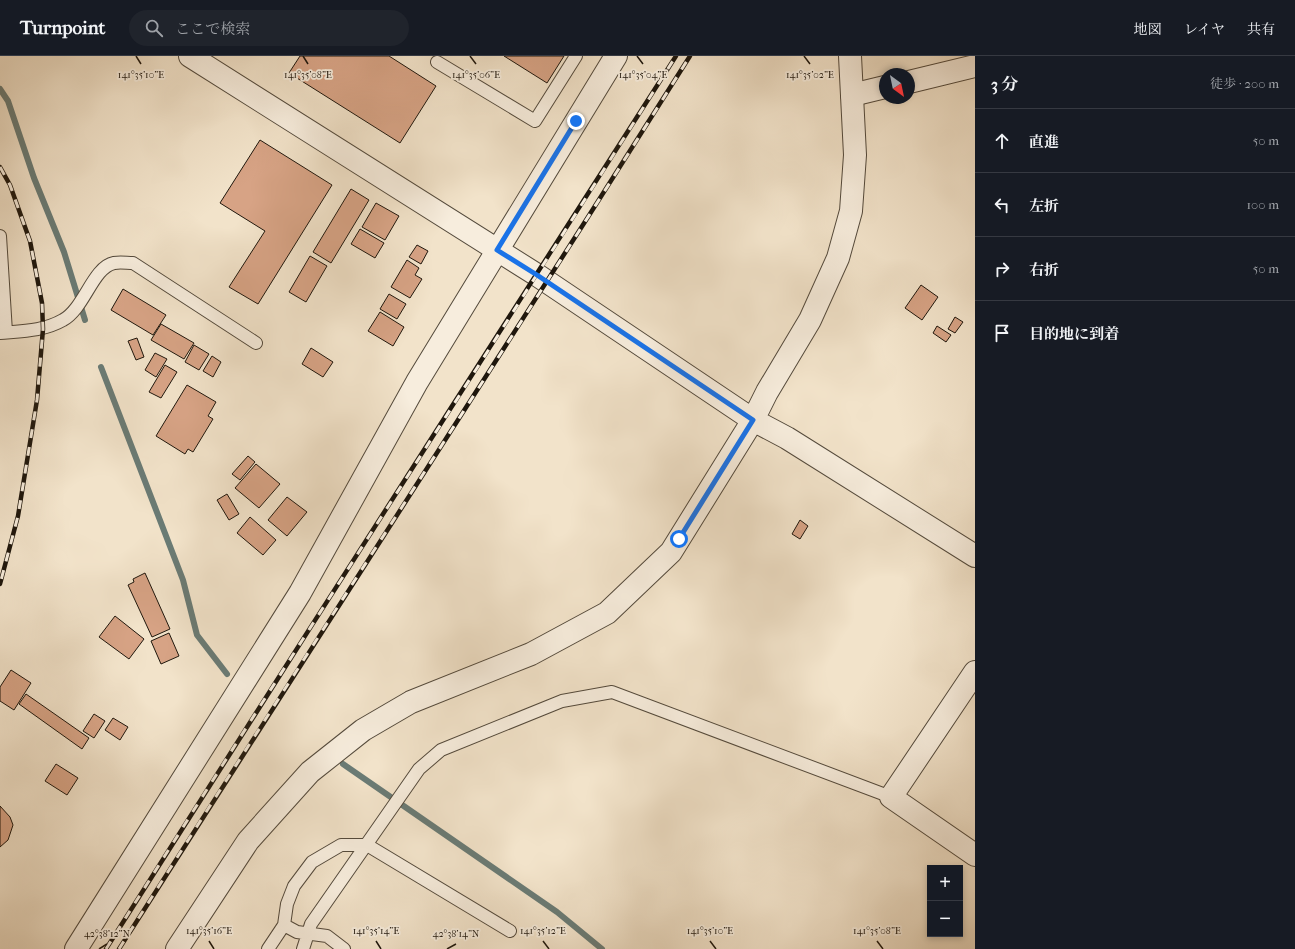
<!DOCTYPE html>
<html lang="ja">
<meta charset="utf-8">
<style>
:root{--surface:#171b24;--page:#20242c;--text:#f1f3f6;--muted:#9ea1a6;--line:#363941}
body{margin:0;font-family:"IM FELL French Canon","Noto Serif JP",serif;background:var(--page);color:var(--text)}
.controls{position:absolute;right:12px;bottom:12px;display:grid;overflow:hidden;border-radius:0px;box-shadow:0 2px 6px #0003}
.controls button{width:36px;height:36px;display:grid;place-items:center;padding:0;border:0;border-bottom:1px solid var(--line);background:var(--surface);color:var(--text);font:20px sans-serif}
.compass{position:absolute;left:879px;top:12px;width:36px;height:36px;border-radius:50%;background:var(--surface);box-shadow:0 2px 6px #0003;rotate:147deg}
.stop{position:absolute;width:12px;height:12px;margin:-9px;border:3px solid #1a73e8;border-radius:50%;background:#fff}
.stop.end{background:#1a73e8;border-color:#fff;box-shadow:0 1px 4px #0008}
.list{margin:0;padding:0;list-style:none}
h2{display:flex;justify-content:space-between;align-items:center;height:52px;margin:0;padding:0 16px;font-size:17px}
h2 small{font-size:13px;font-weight:400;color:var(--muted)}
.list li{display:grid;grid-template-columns:26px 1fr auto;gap:12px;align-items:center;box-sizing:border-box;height:64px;padding:0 16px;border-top:1px solid var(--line)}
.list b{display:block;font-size:15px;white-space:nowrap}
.list em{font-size:13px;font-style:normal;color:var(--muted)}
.icon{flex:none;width:22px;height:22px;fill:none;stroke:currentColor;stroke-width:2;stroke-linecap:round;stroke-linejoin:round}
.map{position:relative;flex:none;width:975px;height:893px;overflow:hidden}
header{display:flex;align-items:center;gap:24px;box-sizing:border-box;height:56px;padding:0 20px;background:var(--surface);border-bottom:1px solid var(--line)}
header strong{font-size:19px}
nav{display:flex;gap:22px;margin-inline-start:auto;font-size:14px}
.search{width:280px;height:36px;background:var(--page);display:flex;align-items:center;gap:10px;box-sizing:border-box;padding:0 14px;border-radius:22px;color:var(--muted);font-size:15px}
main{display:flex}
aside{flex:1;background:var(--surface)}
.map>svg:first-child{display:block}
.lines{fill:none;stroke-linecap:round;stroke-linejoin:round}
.stream{stroke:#6a7b75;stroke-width:6}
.building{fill:#d7a385;stroke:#1f170d}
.service-casing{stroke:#544a3c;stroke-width:14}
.minor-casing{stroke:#544a3c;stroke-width:24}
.tertiary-casing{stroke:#544a3c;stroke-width:24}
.service{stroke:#f7eddd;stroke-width:12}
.minor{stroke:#f7eddd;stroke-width:22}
.tertiary{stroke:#f7eddd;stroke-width:22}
.rail-casing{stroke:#1f170d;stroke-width:4.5}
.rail{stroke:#f7eddd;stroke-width:3;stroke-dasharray:9;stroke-linecap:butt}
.route{stroke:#1a73e8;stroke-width:5}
.ticks{fill:none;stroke:#1f170d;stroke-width:1.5}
.ticks-label{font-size:10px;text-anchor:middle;fill:#1f170d;stroke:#f7eddd;stroke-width:3.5;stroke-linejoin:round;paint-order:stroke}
</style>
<header>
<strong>Turnpoint</strong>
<div class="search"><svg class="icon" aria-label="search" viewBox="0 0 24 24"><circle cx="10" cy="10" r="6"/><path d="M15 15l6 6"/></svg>ここで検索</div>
<nav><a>地図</a><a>レイヤ</a><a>共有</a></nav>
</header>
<main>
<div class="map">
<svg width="975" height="893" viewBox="0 0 975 893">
<rect width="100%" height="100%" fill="#f2e3ca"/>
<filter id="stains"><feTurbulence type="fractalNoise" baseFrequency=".005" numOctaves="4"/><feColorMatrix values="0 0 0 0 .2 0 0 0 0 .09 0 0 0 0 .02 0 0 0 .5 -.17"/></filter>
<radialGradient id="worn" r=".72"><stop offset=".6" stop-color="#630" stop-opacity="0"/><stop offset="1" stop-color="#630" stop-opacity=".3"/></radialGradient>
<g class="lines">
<path class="stream" d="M0,33L8,45L34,122L64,196L85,264
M101,311L183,524L197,579L227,618
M343,708L557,856L602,893"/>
</g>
<path class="building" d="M300,0H389L436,30L400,87L289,17Z
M504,0H564L547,27Z
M260,84L332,129L258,248L229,231L265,175L220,147Z
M351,133L369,144L331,207L313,196Z
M376,147L399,160L385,184L362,171Z
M360,173L384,187L375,202L351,188Z
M417,189L428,195L421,208L409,201Z
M310,200L327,210L306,246L289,236Z
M407,204L419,212L415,219L422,223L410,242L391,231Z
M921,229L938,241L922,264L905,252Z
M123,233L166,259L153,279L111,254Z
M389,238L406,248L397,263L380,253Z
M380,256L404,271L393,290L368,275Z
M955,261L963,266L955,277L948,273Z
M161,268L194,287L184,303L151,284Z
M937,270L951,279L946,286L933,277Z
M137,282L144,301L136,304L128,285Z
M194,289L209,298L199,314L185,306Z
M311,292L333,306L323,321L302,308Z
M155,297L167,303L156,321L145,314Z
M212,300L221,306L213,321L203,315Z
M165,309L177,316L161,342L149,336Z
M187,329L216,346L208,360L213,363L193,396L188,393L185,398L156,380Z
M248,400L255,406L240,424L232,418Z
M256,408L280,428L259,452L235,432Z
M227,438L239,458L229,464L217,444Z
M287,441L307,456L287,480L268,464Z
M250,461L276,484L263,499L237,477Z
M800,464L808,470L800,483L792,478Z
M145,517L170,573L152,581L128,529L134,526L133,523Z
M115,560L144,583L129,603L99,581Z
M169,577L179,600L161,608L151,585Z
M11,614L31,627L14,654L0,645V631Z
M26,638L89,682L82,693L19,648Z
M94,658L105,665L94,682L83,675Z
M113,662L128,671L120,684L105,674Z
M56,708L78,722L67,739L45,725Z
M0,750L10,761L13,769L8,784L0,791Z"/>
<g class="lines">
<g class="service-casing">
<path id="service" d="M437,6L535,65L576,0
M0,180L6,276
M0,277C22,275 44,275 63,264C84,253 93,211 114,207C120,206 127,207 133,207L256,287
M284,869L297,876L327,880L344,893
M268,893L284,869L287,848L294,830L312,806L341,789H367L510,875
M303,893L311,868L419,713L441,694L562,645L612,636L891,741"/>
</g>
<g class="minor-casing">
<path id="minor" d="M909,26L975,10
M852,39L885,31
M975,616L891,741L975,799
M76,893L300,537L417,326L616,0"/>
</g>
<g class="tertiary-casing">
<path id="tertiary" d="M190,0L537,219L753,364L787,382L975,500
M177,893L248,785L310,716L363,674L411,646L531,598L607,557L671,496L753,364L767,336L810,264L838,202L851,155L855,99L850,0"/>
</g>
<use href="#service" class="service"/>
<use href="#minor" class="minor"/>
<use href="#tertiary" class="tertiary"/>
<g class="rail-casing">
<path id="rail" d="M0,111L10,129L30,185L42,247L43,273L37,344L18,460L0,528
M106,893C294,594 487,299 676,0
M119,893C308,594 502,299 690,0"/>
</g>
<use href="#rail" class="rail"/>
</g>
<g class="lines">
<path class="route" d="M576,65L497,194L537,219L753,364L679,483"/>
</g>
<path class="ticks" d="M136,0L141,8M303,0L308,8M470,0L476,8M637,0L643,8M804,0L810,8M209,885L214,893M376,885L381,893M543,885L549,893M710,885L716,893M877,885L883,893M99,893L107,888M447,893L456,888"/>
<g class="ticks-label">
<text x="141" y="22">141°35'10"E</text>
<text x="308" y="22">141°35'08"E</text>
<text x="476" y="22">141°35'06"E</text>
<text x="643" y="22">141°35'04"E</text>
<text x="810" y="22">141°35'02"E</text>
<text x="209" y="878">141°35'16"E</text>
<text x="376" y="878">141°35'14"E</text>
<text x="543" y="878">141°35'12"E</text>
<text x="710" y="878">141°35'10"E</text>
<text x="877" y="878">141°35'08"E</text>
<text x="107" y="881">42°38'12"N</text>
<text x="456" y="881">42°38'14"N</text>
</g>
<rect width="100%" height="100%" filter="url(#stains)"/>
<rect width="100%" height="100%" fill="url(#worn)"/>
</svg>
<div class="controls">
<button>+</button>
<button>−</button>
</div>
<svg class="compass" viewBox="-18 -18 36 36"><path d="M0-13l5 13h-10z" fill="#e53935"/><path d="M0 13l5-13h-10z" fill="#9ea1a6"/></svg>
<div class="stop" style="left:679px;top:483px"></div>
<div class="stop end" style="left:576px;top:65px"></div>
</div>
<aside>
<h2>3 分<small>徒歩 · 200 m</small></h2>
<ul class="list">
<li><svg class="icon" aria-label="ahead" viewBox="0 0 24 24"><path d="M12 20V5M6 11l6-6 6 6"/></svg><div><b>直進</b></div><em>50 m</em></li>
<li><svg class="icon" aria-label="left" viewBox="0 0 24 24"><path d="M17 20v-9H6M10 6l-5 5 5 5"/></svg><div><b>左折</b></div><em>100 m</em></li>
<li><svg class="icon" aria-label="right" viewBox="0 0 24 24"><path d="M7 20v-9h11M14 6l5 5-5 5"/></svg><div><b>右折</b></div><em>50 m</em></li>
<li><svg class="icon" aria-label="arrive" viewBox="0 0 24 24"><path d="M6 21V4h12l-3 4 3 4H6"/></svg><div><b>目的地に到着</b></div></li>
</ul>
</aside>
</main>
